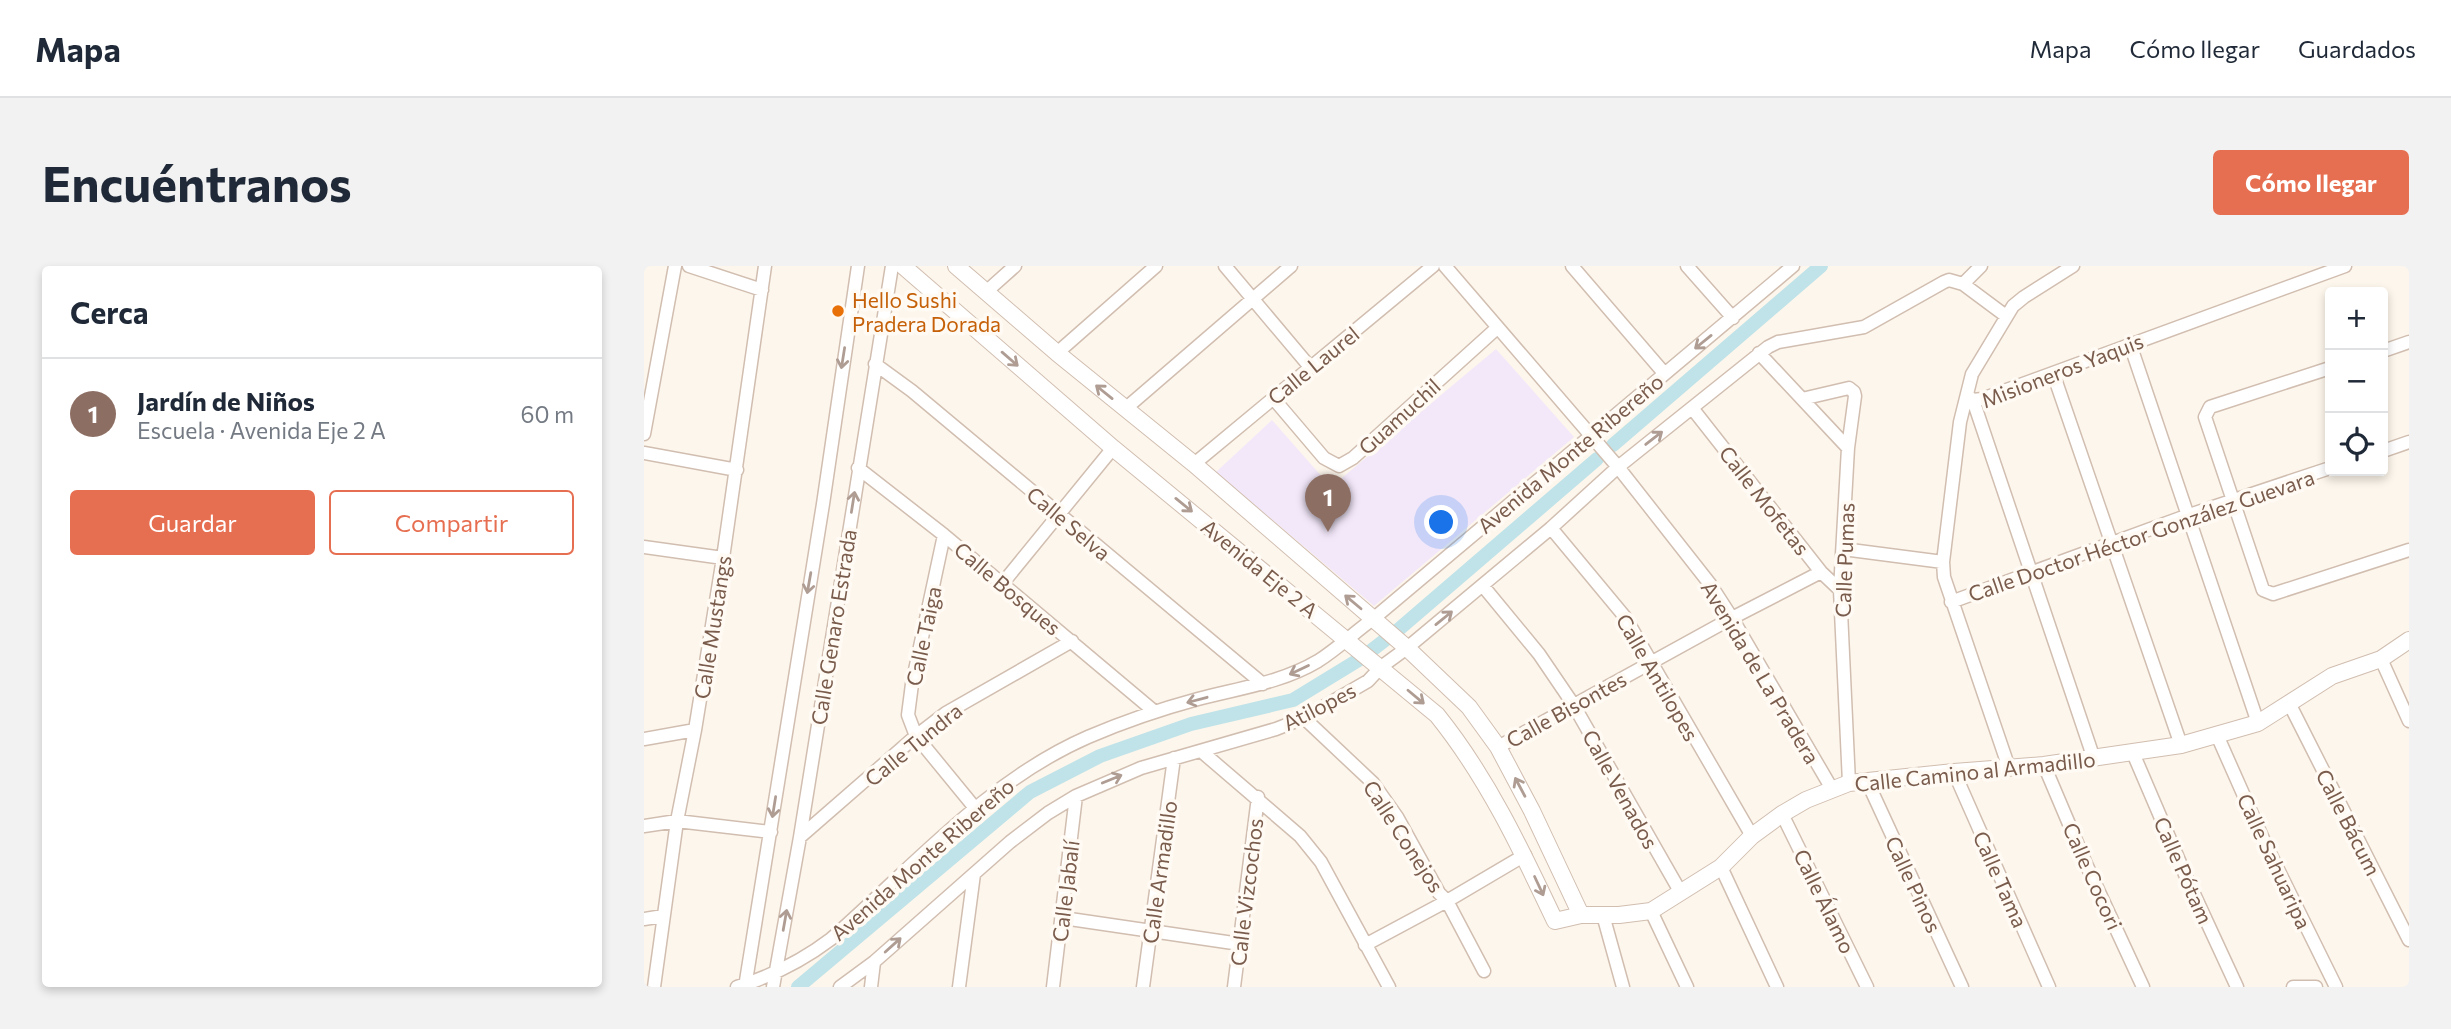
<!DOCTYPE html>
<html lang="es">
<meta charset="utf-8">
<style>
:root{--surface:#fff;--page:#f2f2f3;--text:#1f2937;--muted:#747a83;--line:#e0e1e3;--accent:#e76f51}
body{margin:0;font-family:Commissioner,sans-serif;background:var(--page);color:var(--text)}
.controls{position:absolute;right:21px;top:21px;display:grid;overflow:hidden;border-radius:7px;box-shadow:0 4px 10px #0003}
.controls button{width:63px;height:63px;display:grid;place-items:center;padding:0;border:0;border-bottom:2px solid var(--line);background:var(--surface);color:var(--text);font:35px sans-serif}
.you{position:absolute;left:798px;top:257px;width:24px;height:24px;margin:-18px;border:5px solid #fff;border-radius:50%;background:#1a73e8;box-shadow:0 0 0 10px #1a73e833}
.badge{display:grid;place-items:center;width:46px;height:46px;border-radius:50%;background:var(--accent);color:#fff;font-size:23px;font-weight:700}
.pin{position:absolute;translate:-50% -58px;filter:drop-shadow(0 2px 4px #0008)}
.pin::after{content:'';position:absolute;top:37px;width:24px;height:21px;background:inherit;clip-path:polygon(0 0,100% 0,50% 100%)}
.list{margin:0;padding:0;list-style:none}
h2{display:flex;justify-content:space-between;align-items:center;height:91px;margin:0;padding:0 28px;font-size:30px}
h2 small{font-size:23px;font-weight:400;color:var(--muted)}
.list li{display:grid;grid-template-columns:46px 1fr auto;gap:21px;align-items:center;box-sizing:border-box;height:112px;padding:0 28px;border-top:2px solid var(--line)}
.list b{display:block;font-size:26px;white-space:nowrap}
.list p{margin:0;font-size:23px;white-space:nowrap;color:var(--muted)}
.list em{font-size:23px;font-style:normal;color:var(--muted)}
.actions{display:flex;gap:14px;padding:21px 28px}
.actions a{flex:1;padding:16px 0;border:2px solid var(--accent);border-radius:7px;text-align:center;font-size:24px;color:var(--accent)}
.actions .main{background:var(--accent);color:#fff}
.icon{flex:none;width:38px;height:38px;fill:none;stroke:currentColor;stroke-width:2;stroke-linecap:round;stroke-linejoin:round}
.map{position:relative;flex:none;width:1765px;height:721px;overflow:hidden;border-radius:7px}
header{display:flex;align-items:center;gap:42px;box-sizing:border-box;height:98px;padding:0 35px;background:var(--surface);border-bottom:2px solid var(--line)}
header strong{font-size:33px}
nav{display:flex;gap:38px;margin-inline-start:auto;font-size:24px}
.intro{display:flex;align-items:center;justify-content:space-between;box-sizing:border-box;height:168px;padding:0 42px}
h1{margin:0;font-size:49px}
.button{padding:18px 32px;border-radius:7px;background:var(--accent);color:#fff;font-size:24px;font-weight:700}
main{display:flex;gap:42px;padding:0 42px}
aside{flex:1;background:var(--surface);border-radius:7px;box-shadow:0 4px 10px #0003}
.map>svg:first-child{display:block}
.education{fill:#f3e8fa}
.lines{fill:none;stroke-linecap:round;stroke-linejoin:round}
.canal{stroke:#bfe3e8;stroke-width:14}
.minor-casing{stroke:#d1beb0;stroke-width:15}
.tertiary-casing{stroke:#d1beb0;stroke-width:18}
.minor{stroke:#fff;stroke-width:12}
.tertiary{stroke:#fff;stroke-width:16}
.oneway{stroke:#af9d94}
.food-dot{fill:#e8710a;stroke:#fffaf3;stroke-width:2.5}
.labels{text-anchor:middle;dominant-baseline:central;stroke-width:7;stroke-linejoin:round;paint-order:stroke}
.food-label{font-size:21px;fill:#c56008;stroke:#fffaf3;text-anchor:start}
.street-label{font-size:21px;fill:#7a5c4d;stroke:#fffaf3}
</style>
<header>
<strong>Mapa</strong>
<nav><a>Mapa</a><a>Cómo llegar</a><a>Guardados</a></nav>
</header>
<div class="intro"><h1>Encuéntranos</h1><a class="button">Cómo llegar</a></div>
<main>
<aside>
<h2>Cerca<small></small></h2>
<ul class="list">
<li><span class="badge" style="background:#8d6e63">1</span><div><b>Jardín de Niños</b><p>Escuela · Avenida Eje 2 A</p></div><em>60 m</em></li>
</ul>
<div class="actions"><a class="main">Guardar</a><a>Compartir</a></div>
</aside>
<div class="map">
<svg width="1765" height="721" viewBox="0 0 1765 721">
<rect width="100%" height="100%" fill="#fdf6ec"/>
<path class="education" d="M852,83L930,171L730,340L572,206L628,154L687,221Z"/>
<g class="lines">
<path class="canal" d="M969,179L1177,0
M754,364L953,193
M728,384L741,374
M154,721L386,526L456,490L547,458L649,434L716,393"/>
<g class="minor-casing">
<path id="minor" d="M45,0L118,24
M581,0L666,101
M801,0L974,201L1066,318L1088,352L1188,523
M928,0L1020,107
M1043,0L1089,52
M1319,18L1362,50
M343,25L371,0
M1486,78L1614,457
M1739,85L1765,76
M413,87L512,0
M1115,87L1204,182
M231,98L268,125L619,418
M1686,102L1566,141L1561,151L1619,324L1629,328L1765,284
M1409,107L1537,479
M1324,130L1329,134L1450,493
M629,132L680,192L695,200L709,192L853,62
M1158,133L1205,122L1210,126L1211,130L1204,182L1196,324L1205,517
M1329,134L1338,133L1701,0
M1048,142L1177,306L1196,324
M481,143L647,0
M0,168L31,0
M1739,185L1765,176
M0,187L93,204
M550,198L789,0
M214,202L300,269L511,446
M907,262L981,351L1108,570
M300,269L268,418L264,449L272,470L331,542
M0,281L79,292
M1199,283L1299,296
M358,318L469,182
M839,320L895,388L929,438L1037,627
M1307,336L1542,250L1686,202
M1737,393L1765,455
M1645,437L1765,674
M660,452L729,517L753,551L795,627L803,635L840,705
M1573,469L1620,575L1692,721
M0,473L51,464
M854,481L1088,352L1177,306
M557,485L656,570L677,596L745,721
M1489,487L1543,613L1593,721
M1400,499L1442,598L1499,721
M1365,502L1300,311L1299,296L1316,156L1328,108L1369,40L1380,31L1429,0
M1310,506L1405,721
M1223,515L1318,721
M1138,548L1223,721
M0,560L33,555L127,566
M156,571L272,470L302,447L428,375
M1077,601L1133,721
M1007,645L1043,721
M959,649L979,721
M419,652L596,678
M0,653L19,650
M721,679L803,635L881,589
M10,721L33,555L51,464L79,292L121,0
M93,721C128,710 158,695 187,673C268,602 343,515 444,471C479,456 517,443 554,433C595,422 637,417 674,395C693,383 711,366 729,353L1149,0
M101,721L179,238L214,0
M129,721L156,571L248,0
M196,721L230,696L366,576L404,547L432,530L497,502L632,463L660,452L724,415L737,401L763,382L907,262L974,201L1124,81L1134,76L1220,61L1300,16L1305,14L1319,18L1337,0
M227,721L230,696
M315,721L330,608
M409,721L432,530
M499,721L530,492
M590,721L614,531
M1649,721H1672"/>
</g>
<g class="tertiary-casing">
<path id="tertiary" d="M259,0L469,182L793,449C843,511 877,583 911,655L937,649H975L1007,645L1077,601L1108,570L1138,548L1162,534L1205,517L1310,506L1400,499L1537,479L1614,457L1688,410L1737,393L1765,374
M312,0L413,87L550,198L763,382L825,441L854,481L888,545L937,649"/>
</g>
<use href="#minor" class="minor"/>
<use href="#tertiary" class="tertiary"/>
</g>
<defs><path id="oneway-shaft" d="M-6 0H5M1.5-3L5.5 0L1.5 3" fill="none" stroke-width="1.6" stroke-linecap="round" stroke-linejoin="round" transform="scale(1.75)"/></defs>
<g class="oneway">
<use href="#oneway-shaft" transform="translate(1059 76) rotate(141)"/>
<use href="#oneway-shaft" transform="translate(199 92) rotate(99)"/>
<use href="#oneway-shaft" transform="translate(366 93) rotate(41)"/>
<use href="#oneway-shaft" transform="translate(460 126) rotate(-141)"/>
<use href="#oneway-shaft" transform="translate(1010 172) rotate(-38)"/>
<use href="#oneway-shaft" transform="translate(209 236) rotate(-81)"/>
<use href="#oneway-shaft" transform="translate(540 239) rotate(39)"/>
<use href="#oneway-shaft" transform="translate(165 317) rotate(100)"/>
<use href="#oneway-shaft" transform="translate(709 336) rotate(-140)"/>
<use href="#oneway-shaft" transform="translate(800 352) rotate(-39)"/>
<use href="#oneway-shaft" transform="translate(655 404) rotate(155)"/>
<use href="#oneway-shaft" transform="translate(772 431) rotate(40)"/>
<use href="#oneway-shaft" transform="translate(553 434) rotate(165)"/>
<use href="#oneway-shaft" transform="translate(468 513) rotate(-22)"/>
<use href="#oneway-shaft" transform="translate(876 521) rotate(-118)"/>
<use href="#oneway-shaft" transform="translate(130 541) rotate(99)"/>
<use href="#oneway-shaft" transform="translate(895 620) rotate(65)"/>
<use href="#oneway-shaft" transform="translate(141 654) rotate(-80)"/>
<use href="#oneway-shaft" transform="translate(249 679) rotate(-42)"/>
</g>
<circle class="food-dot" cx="194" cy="45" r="7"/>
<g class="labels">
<g class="food-label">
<text x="208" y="33">Hello Sushi<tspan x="208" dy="24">Pradera Dorada</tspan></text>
</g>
<g class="street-label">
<text transform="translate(669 99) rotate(-39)">Calle Laurel</text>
<text transform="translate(1418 104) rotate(-21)">Misioneros Yaquis</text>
<text transform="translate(755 150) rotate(-42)">Guamuchil</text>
<text transform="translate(926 187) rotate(-40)">Avenida Monte Ribereño</text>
<text transform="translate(1121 234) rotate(52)">Calle Mofetas</text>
<text transform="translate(425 257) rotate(40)">Calle Selva</text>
<text transform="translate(1497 269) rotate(-19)">Calle Doctor Héctor González Guevara</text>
<text transform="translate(1200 294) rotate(-88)">Calle Pumas</text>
<text transform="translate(616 302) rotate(39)">Avenida Eje 2 A</text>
<text transform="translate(364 322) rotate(40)">Calle Bosques</text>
<text transform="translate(68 361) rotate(-81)">Calle Mustangs</text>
<text transform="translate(189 361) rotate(-81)">Calle Genaro Estrada</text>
<text transform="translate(279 370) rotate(-78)">Calle Taiga</text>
<text transform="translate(1117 406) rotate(59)">Avenida de La Pradera</text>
<text transform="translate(1014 411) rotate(60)">Calle Antilopes</text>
<text transform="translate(675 440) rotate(-27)">Atilopes</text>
<text transform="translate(922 443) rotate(-29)">Calle Bisontes</text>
<text transform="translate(269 478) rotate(-39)">Calle Tundra</text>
<text transform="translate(1331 505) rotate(-6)">Calle Camino al Armadillo</text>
<text transform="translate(977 523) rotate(61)">Calle Venados</text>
<text transform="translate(1705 556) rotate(63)">Calle Bácum</text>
<text transform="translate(760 570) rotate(57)">Calle Conejos</text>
<text transform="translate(278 593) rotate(-41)">Avenida Monte Ribereño</text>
<text transform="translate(1631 595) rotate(65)">Calle Sahuaripa</text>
<text transform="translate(1540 604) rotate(66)">Calle Pótam</text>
<text transform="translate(515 606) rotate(-82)">Calle Armadillo</text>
<text transform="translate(1449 610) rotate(66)">Calle Cocori</text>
<text transform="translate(1357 613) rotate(66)">Calle Tama</text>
<text transform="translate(1270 618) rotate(65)">Calle Pinos</text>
<text transform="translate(421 625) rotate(-83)">Calle Jabalí</text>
<text transform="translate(602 626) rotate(-83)">Calle Vizcochos</text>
<text transform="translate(1181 635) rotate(64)">Calle Álamo</text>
</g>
</g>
</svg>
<div class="controls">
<button>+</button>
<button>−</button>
<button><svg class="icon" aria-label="locate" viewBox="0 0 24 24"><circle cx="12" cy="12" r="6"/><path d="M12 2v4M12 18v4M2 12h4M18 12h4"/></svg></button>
</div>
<div class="you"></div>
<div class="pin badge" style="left:684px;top:266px;background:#8d6e63">1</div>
</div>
</main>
